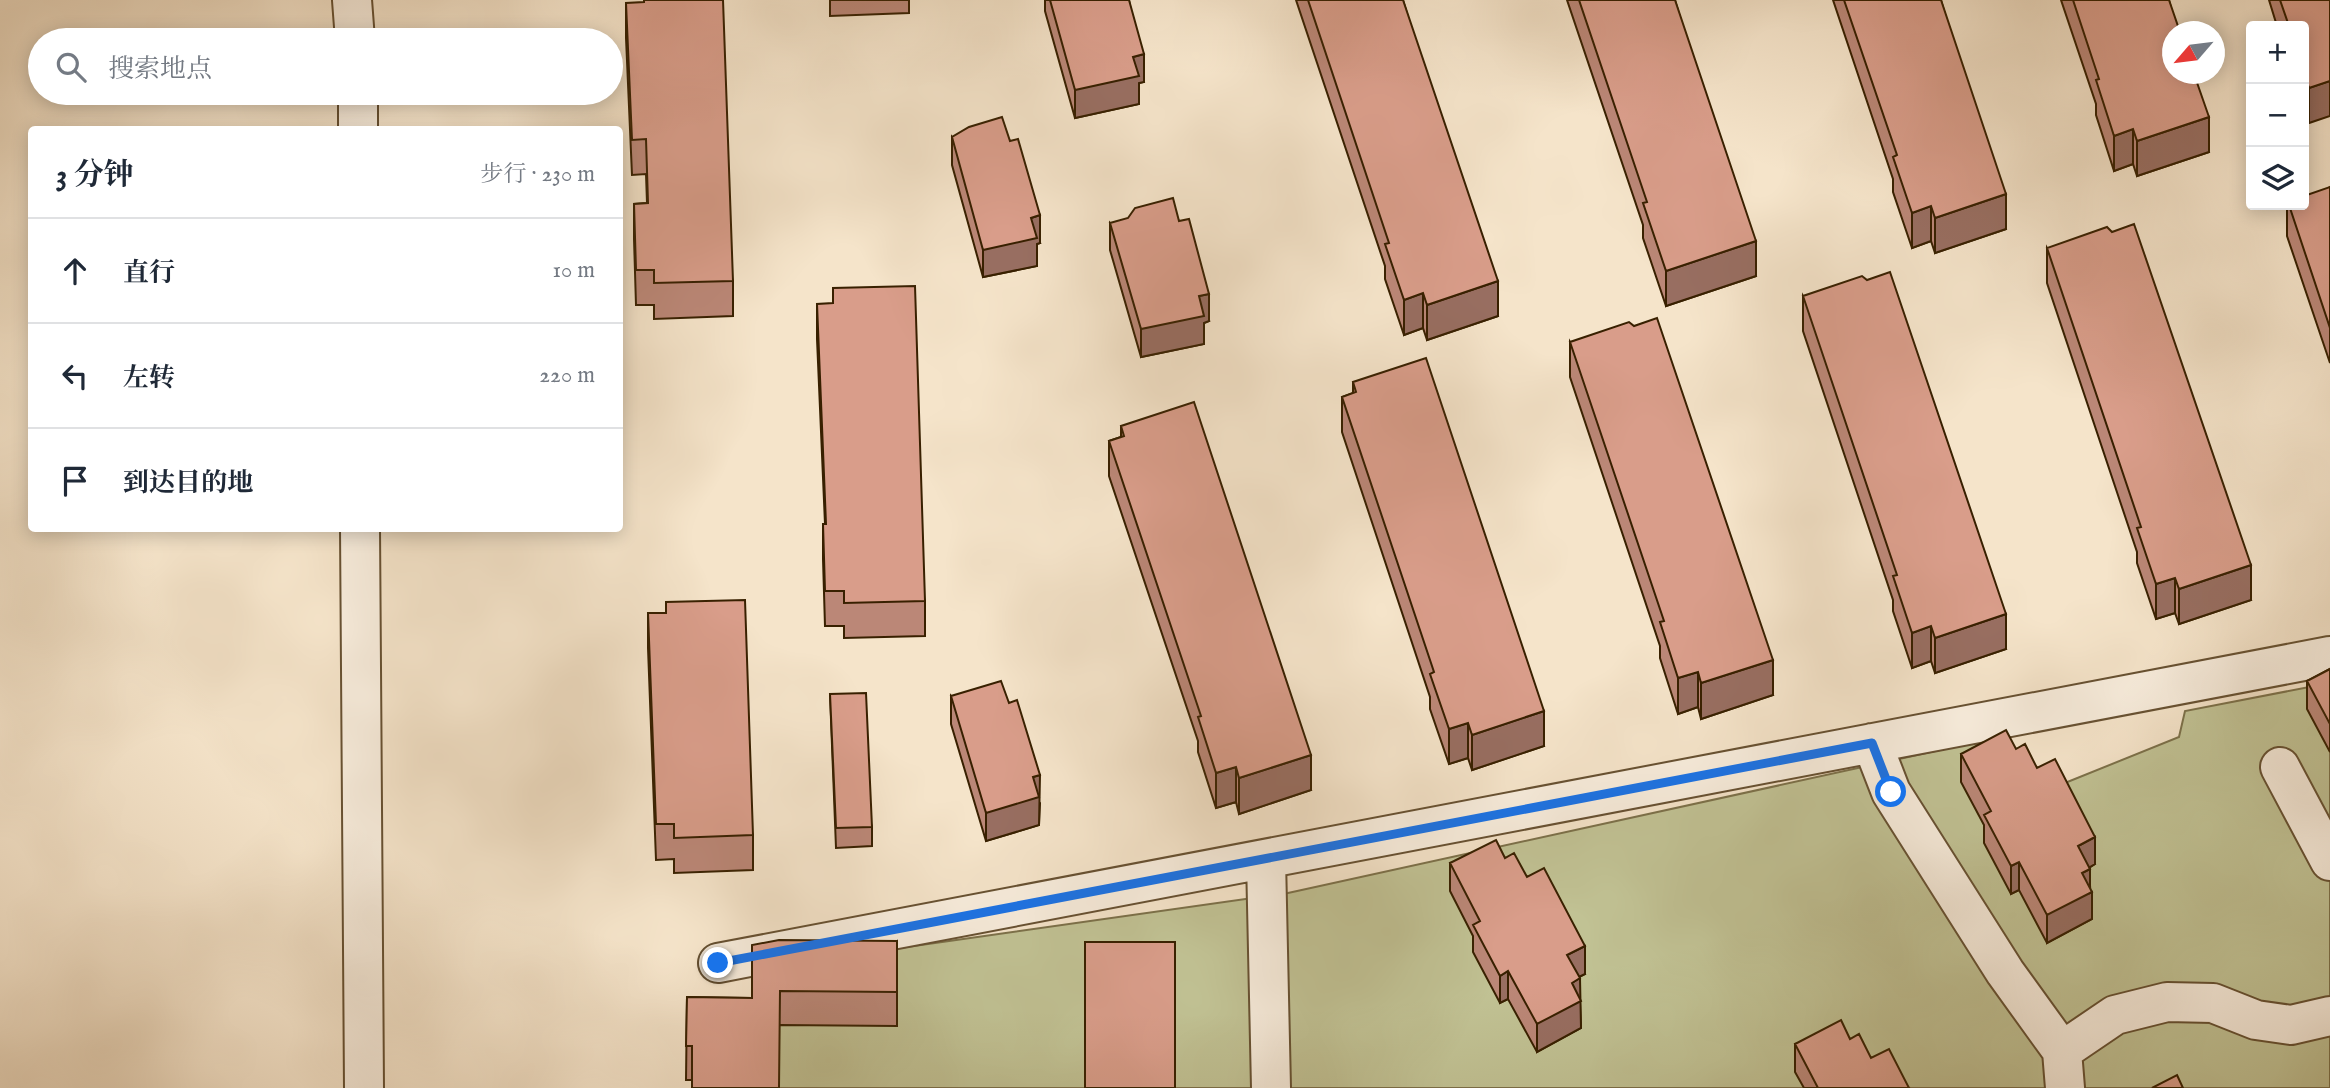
<!DOCTYPE html>
<html lang="zh">
<meta charset="utf-8">
<style>
:root{--surface:#fff;--page:#f6f6f7;--text:#1f2937;--muted:#747a83;--line:#e0e1e3}
body{margin:0;font-family:"IM FELL English","Noto Serif SC",serif;background:var(--page);color:var(--text)}
.controls{position:absolute;right:21px;top:21px;display:grid;overflow:hidden;border-radius:7px;box-shadow:0 4px 18px #0003}
.controls button{width:63px;height:63px;display:grid;place-items:center;padding:0;border:0;border-bottom:2px solid var(--line);background:var(--surface);color:var(--text);font:35px sans-serif}
.compass{position:absolute;left:2162px;top:21px;width:63px;height:63px;border-radius:50%;background:var(--surface);box-shadow:0 4px 18px #0003;rotate:242deg}
.stop{position:absolute;width:21px;height:21px;margin:-16px;border:5px solid #1a73e8;border-radius:50%;background:#fff}
.stop.end{background:#1a73e8;border-color:#fff;box-shadow:0 2px 7px #0008}
.list{margin:0;padding:0;list-style:none}
h2{display:flex;justify-content:space-between;align-items:center;height:91px;margin:0;padding:0 28px;font-size:30px}
h2 small{font-size:23px;font-weight:400;color:var(--muted)}
.list li{display:grid;grid-template-columns:46px 1fr auto;gap:21px;align-items:center;box-sizing:border-box;height:105px;padding:0 28px;border-top:2px solid var(--line)}
.list b{display:block;font-size:26px;white-space:nowrap}
.list em{font-size:23px;font-style:normal;color:var(--muted)}
.icon{flex:none;width:38px;height:38px;fill:none;stroke:currentColor;stroke-width:2;stroke-linecap:round;stroke-linejoin:round}
.map{position:relative;flex:none;width:2330px;height:1088px;overflow:hidden}
.search{position:absolute;background:var(--surface);box-shadow:0 4px 18px #0003;left:28px;top:28px;width:595px;height:77px;display:flex;align-items:center;gap:18px;box-sizing:border-box;padding:0 24px;border-radius:38px;color:var(--muted);font-size:26px}
.panel{position:absolute;background:var(--surface);box-shadow:0 4px 18px #0003;left:28px;top:126px;width:595px;height:406px;border-radius:7px}
.map>svg:first-child{display:block}
.green{fill:#c1c294;stroke:#7c714a;stroke-width:2}
.lines{fill:none;stroke-linecap:round;stroke-linejoin:round}
.minor-casing{stroke:#675132;stroke-width:42}
.minor{stroke:#f8eddd;stroke-width:38}
.wall{fill:#bb8777;stroke:#382000;stroke-width:2}
.shaded-wall{fill:#986e61;stroke:#382000;stroke-width:2}
.building{fill:#d99d8a;stroke:#382000;stroke-width:2}
.route{stroke:#1a73e8;stroke-width:9}
</style>
<div class="map">
<svg width="2330" height="1088" viewBox="0 0 2330 1088">
<rect width="100%" height="100%" fill="#f5e4ca"/>
<filter id="stains"><feTurbulence type="fractalNoise" baseFrequency=".00286" numOctaves="4"/><feColorMatrix values="0 0 0 0 .2 0 0 0 0 .09 0 0 0 0 .02 0 0 0 .5 -.17"/></filter>
<radialGradient id="worn" r=".72"><stop offset=".6" stop-color="#630" stop-opacity="0"/><stop offset="1" stop-color="#630" stop-opacity=".3"/></radialGradient>
<path class="green" d="M2330,683V1088H770L787,964L1288,893L1972,743L2021,751L2055,787L2179,737L2185,711Z"/>
<g class="lines">
<g class="minor-casing">
<path id="minor" d="M352,0L355,40
M358,93V130
M360,528L364,1088
M1872,743L1891,792L2005,972L2062,1051L2065,1088
M2280,767L2330,861
M1266,859L1271,1088
M718,963L2330,656
M2062,1051L2115,1015L2167,1002L2213,1003L2256,1020L2291,1025L2330,1016"/>
</g>
<use href="#minor" class="minor"/>
</g>
<path class="wall" d="M830,0H909V13L830,16Z
M1045,0H1129L1144,82L1139,83V104L1075,118L1045,11Z
M1296,0H1403L1498,316L1427,340L1423,328L1404,335L1385,279V266Z
M1567,0H1675L1756,276L1666,306L1643,238V225Z
M1833,0H1941L2006,229L1935,253L1931,241L1912,248L1893,192V179Z
M2061,0H2169L2209,152L2137,176L2133,164L2114,171L2096,115V104Z
M2269,0H2330L2309,123L2304,107V26H2277Z
M626,3L733,281V316L654,319V305H636L634,239V204L647,203L646,174L632,175L626,38Z
M952,137L1040,243L1037,244V266L983,277L952,165Z
M2330,187V363L2287,236V205H2304Z
M1110,223L1209,321L1204,323V344L1141,357L1110,250Z
M2047,248L2251,600L2179,624L2175,613L2156,619L2137,563V552L2047,283Z
M1803,296L2006,649L1935,673L1931,661L1912,668L1893,611V600L1803,331Z
M817,304L925,601V636L844,638V626H825L823,559V524H825L817,339Z
M1570,342L1773,695L1701,719L1698,707L1678,714L1660,658V646L1570,377Z
M1353,382L1544,746L1472,770L1468,758L1449,764L1430,709V697L1342,432V397L1353,393Z
M1121,426L1311,790L1239,814L1236,802L1216,808L1198,752V741L1109,476V441L1121,437Z
M648,613L753,835V870L674,873V859L656,860L648,648Z
M2330,669V752L2307,709V681Z
M830,694L872,827V846L836,848Z
M951,696L1040,803L1039,825L986,841L951,724Z
M2016,749L2037,768L2095,864L2089,868L2092,919L2047,943L2019,890L2011,894L1984,843V825L1961,782V754Z
M1505,858L1527,877L1585,974L1579,977L1581,1028L1537,1052L1508,999L1500,1003L1473,952V936L1450,891V863Z
M897,941V1026L780,1025L692,1080H686L687,997L752,998Z
M1850,1039L1871,1058L1909,1088H1804L1795,1072V1044Z"/>
<path class="shaded-wall" d="M1144,54V82L1139,83V104L1075,118V90L1133,57Z
M2330,81V116L2309,123V88Z
M2209,117V152L2137,176V141Z
M2133,129V164L2114,171V136Z
M2006,194V229L1935,253V218Z
M1931,206V241L1912,248V213Z
M1040,215V243L1037,244V266L983,277V250L1031,218Z
M1756,241V276L1666,306V271Z
M1498,281V316L1427,340V305Z
M1423,293V328L1404,335V300Z
M1209,294V321L1204,323V344L1141,357V329L1199,296Z
M2251,565V600L2179,624V589Z
M2175,578V613L2156,619V584Z
M2006,614V649L1935,673V638Z
M1931,626V661L1912,668V633Z
M1773,660V695L1701,719V683Z
M1698,672V707L1678,714V678Z
M1544,711V746L1472,770V735Z
M1468,723V758L1449,764V729Z
M1311,755V790L1239,814V778Z
M1236,767V802L1216,808V773Z
M1040,775L1039,825L986,841V813L1033,777Z
M2095,837V864L2078,874V846Z
M2019,862V890L2011,894V866Z
M2090,869V893L2092,892V919L2047,943V915L2082,873Z
M1585,946V974L1567,983V955Z
M1508,971V999L1500,1003V976Z
M1580,978L1581,1028L1537,1052V1024L1572,983Z"/>
<path class="building" d="M644,0H723L733,281L654,283V270H636L634,204L648,203L646,139L632,140L626,3L644,2Z
M1050,0H1129L1144,54L1133,57L1139,76L1075,90Z
M1308,0H1403L1498,281L1427,305L1423,293L1404,300L1385,244L1389,243Z
M1579,0H1675L1756,241L1666,271L1643,203L1647,202Z
M1844,0H1941L2006,194L1935,218L1931,206L1912,213L1893,157L1897,155Z
M2073,0H2169L2180,32H2173V74H2194L2209,117L2137,141L2133,129L2114,136L2096,80L2099,79Z
M2280,0H2330V81L2309,88L2304,72V26H2289Z
M1002,117L1010,141L1018,139L1040,215L1031,218L1037,238L983,250L952,137L969,127Z
M2330,187V328L2289,205H2304V196Z
M1173,198L1179,221L1189,219L1209,294L1199,296L1204,316L1141,329L1110,223L1128,218L1135,208Z
M2134,224L2251,565L2179,589L2175,578L2156,584L2137,528L2141,527L2047,248L2107,227L2112,232Z
M1890,272L2006,614L1935,638L1931,626L1912,633L1893,576L1897,575L1803,296L1862,276L1867,280Z
M915,286L925,601L844,603V591H825L823,524H826L817,304L833,303V288Z
M1657,318L1773,660L1701,683L1698,672L1678,678L1660,622L1664,621L1570,342L1629,322L1634,326Z
M1426,358L1544,711L1472,735L1468,723L1449,729L1430,674L1434,672L1342,397L1356,392L1353,382Z
M1194,402L1311,755L1239,778L1236,767L1216,773L1198,717L1201,716L1109,441L1124,436L1121,426Z
M745,600L753,835L674,838V824H656L648,613H666V602Z
M2330,669V724L2307,681Z
M1001,681L1009,703L1017,700L1040,775L1033,777L1039,797L986,813L951,696Z
M866,693L872,827L836,828L830,694Z
M2006,730L2016,749L2025,744L2037,768L2055,759L2095,837L2078,846L2090,869L2082,873L2092,892L2047,915L2019,862L2011,866L1984,815L1991,811L1961,754Z
M1496,840L1505,858L1514,853L1527,877L1544,868L1585,946L1567,955L1580,978L1572,983L1581,1001L1537,1024L1508,971L1500,976L1473,925L1480,921L1450,863Z
M779,940L897,941V992L780,991L779,1088H692V1046H686L687,997L752,998V945Z
M1085,942H1175V1088H1085Z
M1841,1020L1850,1039L1859,1034L1871,1058L1889,1049L1909,1088H1818L1795,1044Z
M2177,1075L2183,1088H2152Z"/>
<g class="lines">
<path class="route" d="M718,963L1872,743L1891,792"/>
</g>
<rect width="100%" height="100%" filter="url(#stains)"/>
<rect width="100%" height="100%" fill="url(#worn)"/>
</svg>
<div class="controls">
<button>+</button>
<button>−</button>
<button><svg class="icon" aria-label="layers" viewBox="0 0 24 24"><path d="M12 4l9 5-9 5-9-5zM3 14l9 5 9-5"/></svg></button>
</div>
<svg class="compass" viewBox="-18 -18 36 36"><path d="M0-13l5 13h-10z" fill="#e53935"/><path d="M0 13l5-13h-10z" fill="#747a83"/></svg>
<div class="stop" style="left:1891px;top:792px"></div>
<div class="stop end" style="left:718px;top:963px"></div>
<div class="search"><svg class="icon" aria-label="search" viewBox="0 0 24 24"><circle cx="10" cy="10" r="6"/><path d="M15 15l6 6"/></svg>搜索地点</div>
<section class="panel">
<h2>3 分钟<small>步行 · 230 m</small></h2>
<ul class="list">
<li><svg class="icon" aria-label="ahead" viewBox="0 0 24 24"><path d="M12 20V5M6 11l6-6 6 6"/></svg><div><b>直行</b></div><em>10 m</em></li>
<li><svg class="icon" aria-label="left" viewBox="0 0 24 24"><path d="M17 20v-9H6M10 6l-5 5 5 5"/></svg><div><b>左转</b></div><em>220 m</em></li>
<li><svg class="icon" aria-label="arrive" viewBox="0 0 24 24"><path d="M6 21V4h12l-3 4 3 4H6"/></svg><div><b>到达目的地</b></div></li>
</ul>
</section>
</div>
